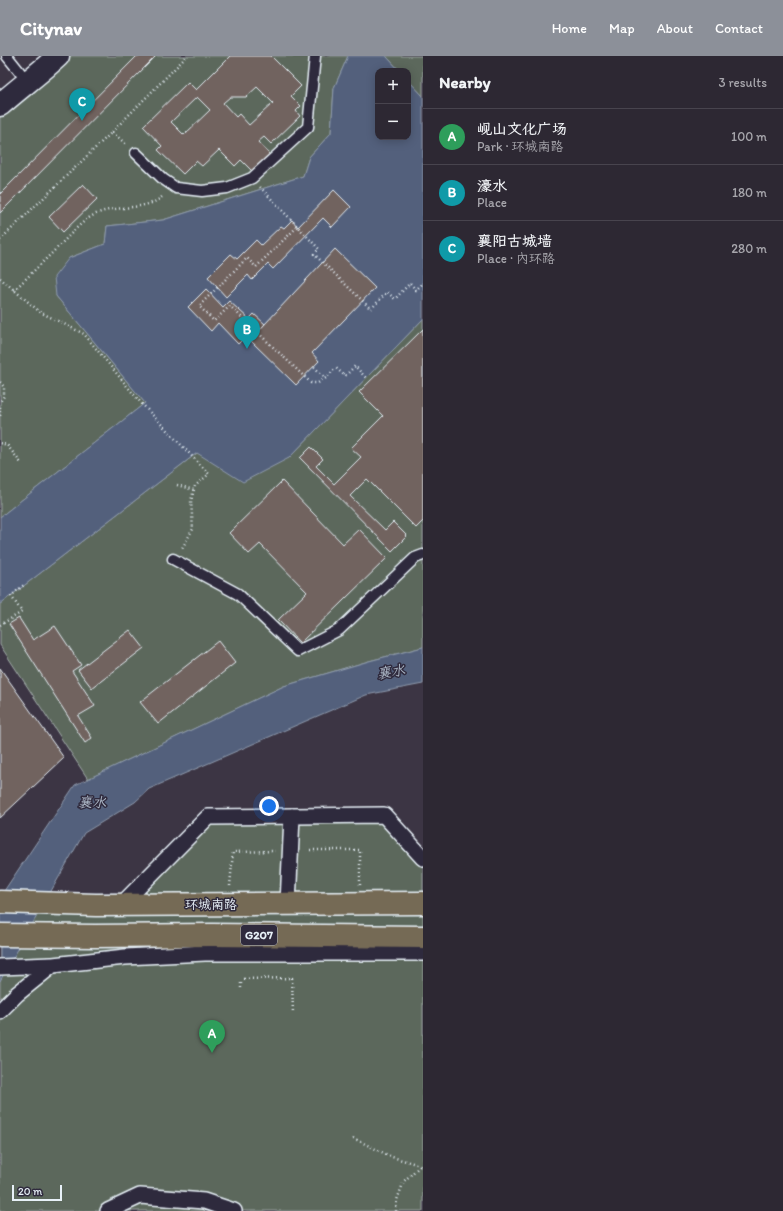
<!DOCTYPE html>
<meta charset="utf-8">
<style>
:root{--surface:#2d2833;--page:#35303b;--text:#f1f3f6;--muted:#a7a6ac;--line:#48444e;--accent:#8c9099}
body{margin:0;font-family:Itim,"LXGW WenKai TC",sans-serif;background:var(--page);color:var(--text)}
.controls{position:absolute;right:12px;top:12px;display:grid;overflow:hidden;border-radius:8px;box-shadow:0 2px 10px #0003}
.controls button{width:36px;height:36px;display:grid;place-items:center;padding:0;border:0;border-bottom:1px solid var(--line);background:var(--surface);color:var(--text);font:20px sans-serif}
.scale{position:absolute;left:12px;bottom:10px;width:50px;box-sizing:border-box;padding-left:4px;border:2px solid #e8f1f8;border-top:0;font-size:11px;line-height:14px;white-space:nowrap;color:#e8f1f8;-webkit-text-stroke:3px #2f2a3d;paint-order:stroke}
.you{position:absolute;left:269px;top:750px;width:14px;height:14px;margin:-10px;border:3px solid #fff;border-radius:50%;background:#1a73e8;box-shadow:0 0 0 6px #1a73e833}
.badge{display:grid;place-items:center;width:26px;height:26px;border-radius:50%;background:var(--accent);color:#fff;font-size:13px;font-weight:700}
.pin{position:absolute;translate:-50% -33px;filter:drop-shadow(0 1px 2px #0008)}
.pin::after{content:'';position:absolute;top:21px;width:14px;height:12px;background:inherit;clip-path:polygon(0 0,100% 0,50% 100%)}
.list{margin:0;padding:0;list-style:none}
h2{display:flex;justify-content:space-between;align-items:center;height:52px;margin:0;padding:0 16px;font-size:17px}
h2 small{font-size:13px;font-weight:400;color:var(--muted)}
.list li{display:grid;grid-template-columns:26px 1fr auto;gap:12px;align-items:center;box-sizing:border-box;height:56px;padding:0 16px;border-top:1px solid var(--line)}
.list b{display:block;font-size:15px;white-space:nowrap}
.list p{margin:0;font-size:13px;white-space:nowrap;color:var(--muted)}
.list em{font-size:13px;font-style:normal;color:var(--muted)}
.map{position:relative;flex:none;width:423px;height:1155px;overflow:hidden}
header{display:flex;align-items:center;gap:24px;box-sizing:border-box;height:56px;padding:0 20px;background:var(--accent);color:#fff}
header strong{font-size:19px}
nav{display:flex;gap:22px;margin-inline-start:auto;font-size:14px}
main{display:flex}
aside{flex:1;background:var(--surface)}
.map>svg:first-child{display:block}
.green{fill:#5b675b;stroke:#a2acaa}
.water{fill:#53617c;stroke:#8f9bae}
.building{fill:#71635f;stroke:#e8f1f8;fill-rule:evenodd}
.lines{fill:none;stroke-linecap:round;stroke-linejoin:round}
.service-casing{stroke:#e8f1f8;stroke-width:13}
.pedestrian-casing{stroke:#e8f1f8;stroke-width:18}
.tertiary-casing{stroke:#e8f1f8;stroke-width:25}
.trunk-casing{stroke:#e8f1f8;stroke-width:25}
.path{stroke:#e8f1f8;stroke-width:2.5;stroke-dasharray:1 3;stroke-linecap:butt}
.service{stroke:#2f2a3d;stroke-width:10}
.pedestrian{stroke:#2f2a3d;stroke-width:15}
.tertiary{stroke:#2f2a3d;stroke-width:22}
.trunk{stroke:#756a55;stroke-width:22}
.labels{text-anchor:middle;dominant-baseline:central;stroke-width:3;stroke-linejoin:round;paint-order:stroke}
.shield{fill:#2f2a3d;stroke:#b0b5c0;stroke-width:1}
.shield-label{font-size:12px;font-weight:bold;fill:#e8f1f8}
.street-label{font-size:13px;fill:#e8f1f8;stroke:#2f2a3d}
.water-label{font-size:14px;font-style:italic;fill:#acb7c6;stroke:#2f2a3d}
</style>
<header>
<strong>Citynav</strong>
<nav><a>Home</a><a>Map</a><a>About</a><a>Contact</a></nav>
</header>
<main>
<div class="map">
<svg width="423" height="1155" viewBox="0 0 423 1155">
<rect width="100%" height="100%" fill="#3c3544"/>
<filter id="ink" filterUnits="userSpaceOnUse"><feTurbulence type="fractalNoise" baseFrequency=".025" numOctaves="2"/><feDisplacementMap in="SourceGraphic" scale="8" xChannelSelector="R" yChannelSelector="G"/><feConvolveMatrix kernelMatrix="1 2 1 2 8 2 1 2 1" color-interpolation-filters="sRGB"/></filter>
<g filter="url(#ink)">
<path class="green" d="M42,0H348L334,32L331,77L309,101L303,120L163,164L107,170L105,188L69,202L56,240L145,347L0,461V40Z
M386,0H423V40L408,24V15H400Z
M423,263V591L369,605L284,630L88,723L0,589V548L197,397L289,402Z
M384,759L423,802V1155H0V846L121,849L208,761Z"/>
<path class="water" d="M348,0H386L400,15H378V81H408V24L423,40V263L289,402L243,426L197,397L0,548V461L145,347L56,240L54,221L69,202L105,188L107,170L163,164L303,120L309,101L331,77L334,32Z
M423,591V628L366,639L149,733L135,746L84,777L0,925V841L75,729L284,630L369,605Z"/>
<path class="building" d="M137,0H156L0,157V138Z
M230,0H271L301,30L291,40L301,50L296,55L300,60L271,88L264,81L258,86L270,99L253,116L241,104L235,110L219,94L202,110L196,105L183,118L158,94L162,90L143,70L188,26L196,34ZM257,31L273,47L249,69L239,58L236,61L223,47L230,41H246ZM197,41L210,54L184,79L171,66Z
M83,128L97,143L63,176L49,161Z
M334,134L351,151L332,171L323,162L273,213L268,208L252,224L248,219L226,241L208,221L231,198L237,203L256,184L261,189L281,170L284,172L292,164L298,171Z
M335,193L375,232L312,297L319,305L296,329L250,284Z
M206,233L223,251L229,245L249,263L254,258L265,268L250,284L246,280L238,288L218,267L211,275L188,251Z
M423,273V465L416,472L367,423L350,440L385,474L393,466L407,480L392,495L300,402L311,391L323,403L316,410L334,428L361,401L351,392L383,360L359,336Z
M282,425L343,488L359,473L387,502L300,587L278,564L307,536L260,488L249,498L229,477Z
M19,562L33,584L55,570L81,609L72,615L95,650L78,660L92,682L85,687L9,568Z
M130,574L144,592L92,632L78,614Z
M218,585L235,607L158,668L140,646Z
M0,612L64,702L0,762Z"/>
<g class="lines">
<g class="service-casing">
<path id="service" d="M7,0L27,25
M136,97L163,123L176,132L202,135L227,132L252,122L308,71L315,0
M173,503L238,538L298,595L339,574L415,502L423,499"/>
</g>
<g class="pedestrian-casing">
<path id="pedestrian" d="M288,848L292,760
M121,849L208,761L384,759L423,802
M53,909L125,901L205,897H423
M0,911L52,909
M0,955L17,938L53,909H52
M108,1155L140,1140L204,1145L234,1155"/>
</g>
<g class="tertiary-casing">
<path id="tertiary" d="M0,49C19,32 40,17 58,0"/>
</g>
<g class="trunk-casing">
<path id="trunk" d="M0,846L96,849L423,847
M0,879L95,880L212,879L423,881"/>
</g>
<path class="path" d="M112,76L187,0
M260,131L319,193L314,198L371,253L387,236L395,243L410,227L416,234L423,227
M297,171L256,211L247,202L199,250L214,265L230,250L311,327H318L326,322L336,312L345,320L355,310L366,322
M0,184L112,76L127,89
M0,222L40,256L84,278L141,347L209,418L195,430L191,445L193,473L181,494
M14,234C30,219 46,203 62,187C72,177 82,165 94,159C114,148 148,156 164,139
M314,311L326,322
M0,326L4,331V340L0,346
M0,351L1,356L0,360
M0,387L7,389L21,407
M177,429L194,434
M0,569L22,556L11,540L25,528
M310,794H360V829
M230,830L233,796L275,795
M241,932V923L292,922L293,958
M353,1082L392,1101L423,1110
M396,1155L397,1144L404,1125L421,1109"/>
<use href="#service" class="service"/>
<use href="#pedestrian" class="pedestrian"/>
<use href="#tertiary" class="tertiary"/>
<use href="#trunk" class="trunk"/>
</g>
</g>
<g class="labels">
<rect class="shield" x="241" y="869" width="36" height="20" rx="3"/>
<g class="shield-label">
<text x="259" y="879">G207</text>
</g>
<g class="street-label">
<text x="211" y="848">环城南路</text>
</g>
<g class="water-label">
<text transform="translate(391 616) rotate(-10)">襄水</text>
<text x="92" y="746">襄水</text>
</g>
</g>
</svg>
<div class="controls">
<button>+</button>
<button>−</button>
</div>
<div class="scale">20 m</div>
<div class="you"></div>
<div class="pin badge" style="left:212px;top:997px;background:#2e9e5b">A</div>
<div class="pin badge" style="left:247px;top:293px;background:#0f9aa8">B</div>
<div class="pin badge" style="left:82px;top:65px;background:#0f9aa8">C</div>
</div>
<aside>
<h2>Nearby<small>3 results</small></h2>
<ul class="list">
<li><span class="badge" style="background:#2e9e5b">A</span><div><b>岘山文化广场</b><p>Park · 环城南路</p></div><em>100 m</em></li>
<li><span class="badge" style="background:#0f9aa8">B</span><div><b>濠水</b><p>Place</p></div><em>180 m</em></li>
<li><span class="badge" style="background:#0f9aa8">C</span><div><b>襄阳古城墙</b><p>Place · 内环路</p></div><em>280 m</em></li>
</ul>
</aside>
</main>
